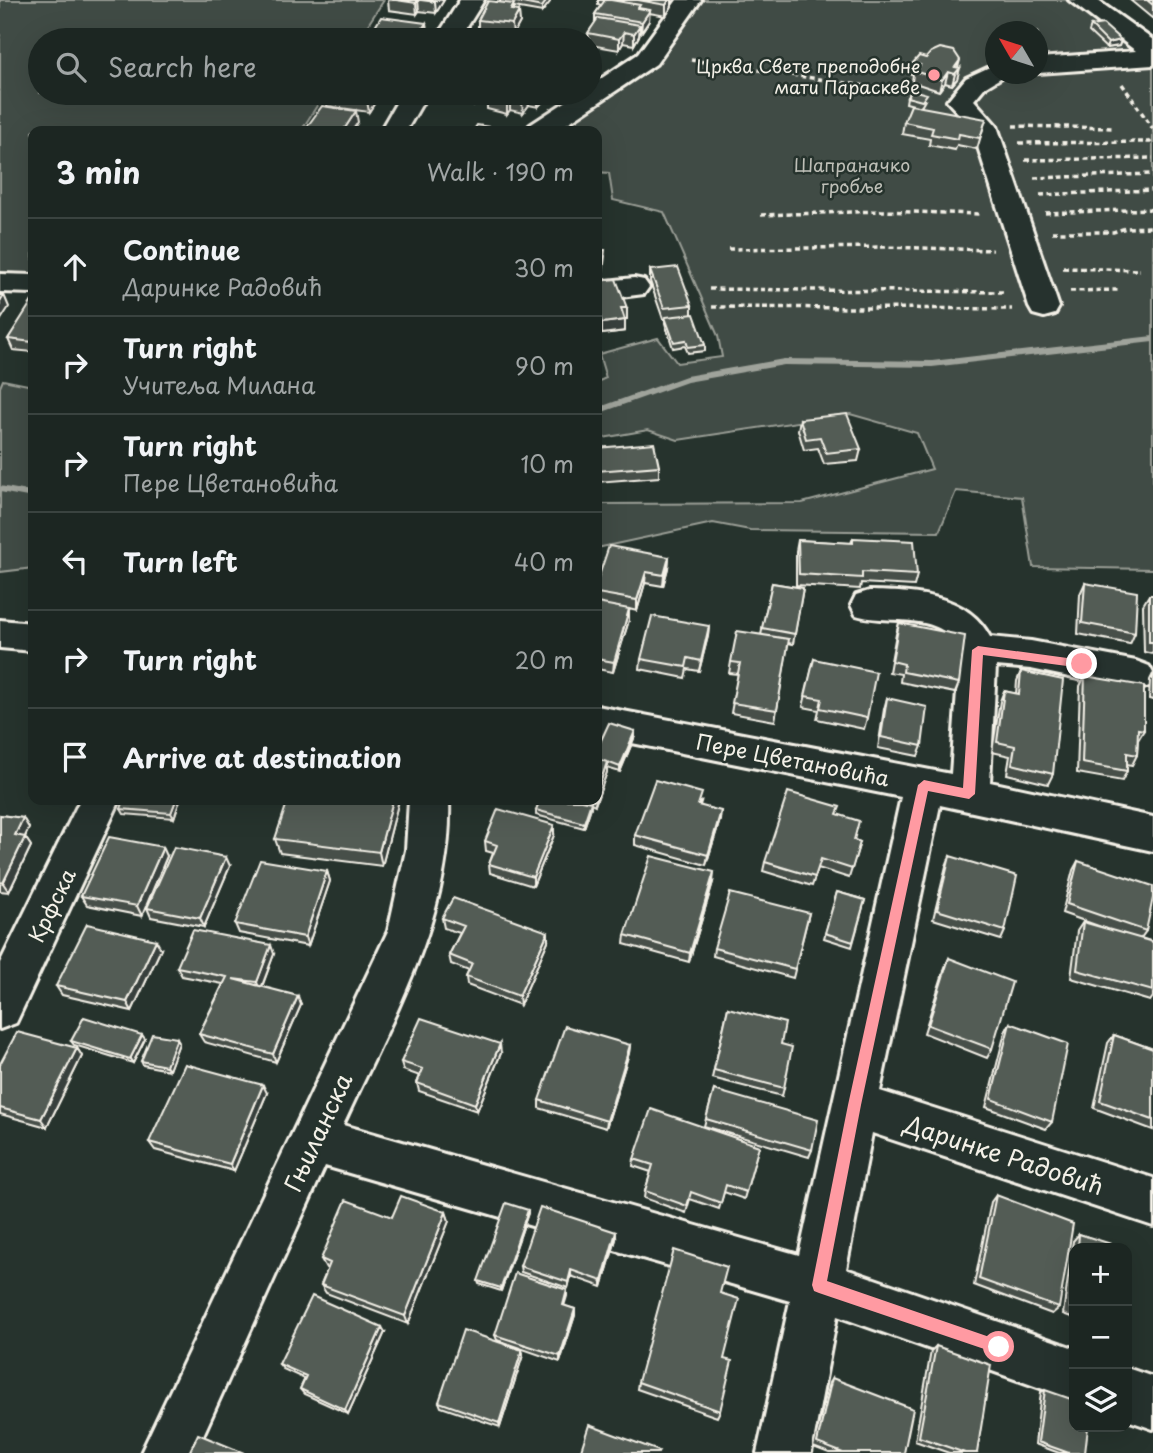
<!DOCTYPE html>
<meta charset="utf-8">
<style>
:root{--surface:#1c2622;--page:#29322f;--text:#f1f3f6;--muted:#a0a5a5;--line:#3a4340}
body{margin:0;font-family:"Playpen Sans",sans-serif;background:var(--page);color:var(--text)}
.controls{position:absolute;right:21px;bottom:21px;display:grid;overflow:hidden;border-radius:14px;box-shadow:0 7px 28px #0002}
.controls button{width:63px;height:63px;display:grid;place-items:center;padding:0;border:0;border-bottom:2px solid var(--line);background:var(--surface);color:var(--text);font:35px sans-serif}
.compass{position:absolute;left:985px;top:21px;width:63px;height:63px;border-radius:50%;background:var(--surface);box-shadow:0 7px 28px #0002;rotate:309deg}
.stop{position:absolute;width:21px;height:21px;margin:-16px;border:5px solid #ff9aa2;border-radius:50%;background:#fff}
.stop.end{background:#ff9aa2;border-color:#fff;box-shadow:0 2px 7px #0008}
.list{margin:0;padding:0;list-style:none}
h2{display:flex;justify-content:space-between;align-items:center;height:91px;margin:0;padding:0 28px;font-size:30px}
h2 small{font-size:23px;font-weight:400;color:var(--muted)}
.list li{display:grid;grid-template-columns:46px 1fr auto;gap:21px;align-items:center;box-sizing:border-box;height:98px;padding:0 28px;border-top:2px solid var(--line)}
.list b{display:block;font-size:26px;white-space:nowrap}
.list p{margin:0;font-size:23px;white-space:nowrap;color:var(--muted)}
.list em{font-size:23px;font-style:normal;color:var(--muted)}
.icon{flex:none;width:38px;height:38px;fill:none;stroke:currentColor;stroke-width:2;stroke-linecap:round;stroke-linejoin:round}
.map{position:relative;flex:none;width:1153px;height:1453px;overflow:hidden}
.search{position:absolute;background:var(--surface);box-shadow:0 7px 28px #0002;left:28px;top:28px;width:574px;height:77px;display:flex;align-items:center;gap:18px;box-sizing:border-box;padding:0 24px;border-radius:38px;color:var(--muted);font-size:26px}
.panel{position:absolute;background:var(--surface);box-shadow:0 7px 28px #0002;left:28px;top:126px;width:574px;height:679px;border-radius:14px}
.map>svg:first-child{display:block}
.green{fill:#414b45;stroke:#9a9e96;stroke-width:2;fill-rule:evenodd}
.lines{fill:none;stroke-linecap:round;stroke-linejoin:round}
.stream{fill:#9fa39b;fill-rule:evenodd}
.minor-casing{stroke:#f4f1e8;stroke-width:6}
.path{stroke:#f4f1e8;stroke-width:3.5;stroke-dasharray:5 3.5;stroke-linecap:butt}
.minor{fill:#26332d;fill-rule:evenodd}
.wall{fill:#474f49;stroke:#f4f1e8;stroke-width:2}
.shaded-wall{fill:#39403c;stroke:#f4f1e8;stroke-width:2}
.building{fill:#525c55;stroke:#f4f1e8;stroke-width:2}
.route{fill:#ff9aa2}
.poi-dot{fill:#ff9aa2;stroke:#26332d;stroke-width:2.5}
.labels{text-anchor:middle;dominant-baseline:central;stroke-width:5;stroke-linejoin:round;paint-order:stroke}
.far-poi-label{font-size:18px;fill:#f4f1e8;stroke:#26332d;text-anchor:end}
.far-park-label{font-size:18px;fill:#bebfb7;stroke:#26332d}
.street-label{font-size:21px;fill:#f4f1e8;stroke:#26332d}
.near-street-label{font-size:24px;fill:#f4f1e8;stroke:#26332d}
</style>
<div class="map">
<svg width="1153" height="1453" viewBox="0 0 1153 1453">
<rect width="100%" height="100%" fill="#26332d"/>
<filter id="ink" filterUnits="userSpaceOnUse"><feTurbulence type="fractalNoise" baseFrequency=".0143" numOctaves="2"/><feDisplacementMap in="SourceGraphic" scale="14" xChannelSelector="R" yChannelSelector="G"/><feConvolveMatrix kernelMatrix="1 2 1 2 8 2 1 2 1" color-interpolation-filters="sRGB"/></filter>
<g filter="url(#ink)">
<path class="green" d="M0,0H384L358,40H40V93H325L301,131H33V274L0,273Z
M697,0H1072L1153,61V569L1033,567L1022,497L956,491L939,532L750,530L713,523L597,548V504L802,503L932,469L917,433L850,414L678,440L648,430L597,439V382L606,378L599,354L658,338L677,363L722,357L718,336L664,212L613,200L609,173L597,172V131H551L647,71ZM996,32H1038V74H996Z
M3,380L33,386V568L0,572V387Z"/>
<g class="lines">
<path class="stream" d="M1153,336V342L932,367L784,365L687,382L597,414V408L686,376L784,359L932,361Z
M0,486L33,492V498L0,492Z"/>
<g class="minor-casing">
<path id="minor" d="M460,0H484L459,40H435Z
M677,0H701L656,64L556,131H526L530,125L579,93H590V86L638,54Z
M1069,0H1097L1153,40V65L1038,73V58L1136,51Z
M996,64V74H1007L984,88L974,100L997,126L1059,307L1055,314L1044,317L1033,314L1029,307L972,128L947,101L966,78Z
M402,93H428L406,131H380Z
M0,274L33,275V293L0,292Z
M634,278L644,280L649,287L644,294L597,300V282Z
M869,591C913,592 967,593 990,637L1031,641L1136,661L1149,666L1153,673L1149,686L1136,691L1031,669L996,666L990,782L1153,817V851L940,805L880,1091L1153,1178V1226L872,1133L846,1269L1074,1348V1400L837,1316L811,1453H757L790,1301L325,1166L195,1453H141L388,931L406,850L409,800H449C453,917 390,1022 343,1125L799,1255L901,797L597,736V706L951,774L960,650C940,609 891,626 856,615L851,605L856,595Z
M0,620L33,623V651L0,648Z
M80,800H120L16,1023L0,1029V963Z
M1127,1368L1153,1377V1429L1127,1420Z"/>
</g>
<path class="path" d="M691,60L914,93
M1122,84L1153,129
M1013,126L1115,128
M1019,143L1150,142L1153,139
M1025,160L1153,158
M1034,178L1153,174
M1040,195L1153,190
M1045,213L1153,209
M761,215L881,211L981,214
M1052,232H1113L1126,228L1153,227
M728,249L883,247L993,250
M1063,268L1140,270
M709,289L1005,292
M1070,291L1118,290
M712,307L1012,309"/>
<use href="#minor" class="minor"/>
</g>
<path class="wall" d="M388,0H444L436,13L419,11L417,14L389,10Z
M500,0H550V2L542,12L514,7V10L520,22L513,35L478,31V20L500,2Z
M598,0H672V6L666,16L649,13V21L641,33H640L639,36L634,45L623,43L619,50L590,45L588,33L595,23V14L601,5L598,4Z
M1130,0H1153V19Z
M426,23L427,34L423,40H373L372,32Z
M1091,26L1121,40L1119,46L1106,48L1089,32Z
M913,63L958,67L957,79L952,85L945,83L939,91L912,82L913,74H911Z
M381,93L369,112L327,106L326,95Z
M428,93H481L474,105L429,97Z
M491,93L549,95L538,107L529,105L523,113L510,110L507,114L487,109V98Z
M907,97L925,100L921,107L906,103Z
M986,119L977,149L957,145L955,150L929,145L930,139L902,134L904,122Z
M597,250L605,256L603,272H597Z
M650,270L692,305V314L705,345V351L688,353L685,346L673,348L665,323V319H663L650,281Z
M597,281L627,308V319H625V331L602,334L597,318Z
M33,301V352L13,350L8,339Z
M800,419L861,449L858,461L824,464L818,448L804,450L798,430Z
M597,448L659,466V477L597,482Z
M853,538L917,575L914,586L861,583L860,589L796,585V551L798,540L851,543Z
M669,557L668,568L663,586L645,583L637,611L629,609V620L613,672L597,669V582Z
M772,583L803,588L793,644L788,643L775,721L731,713L738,674L729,673L731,662L761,635Z
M1085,583L1135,633L1130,644L1078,634L1080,594Z
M1149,595H1153V654L1144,652L1143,605Z
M899,623L959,683L955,693L900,682L901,674L889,672L896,634Z
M709,626L708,636L699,671L687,669L685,678L640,669L641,659Z
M814,659L867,718L864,729L817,719L819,710L803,707Z
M1021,671L1053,774L1048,784L1007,774L1010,756L992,752L1000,701L1004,691L1016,694L1017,681Z
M1153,674V700L1149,699L1150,680Z
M1085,676L1144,730L1138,740L1137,755L1132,765L1127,764V771L1122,781L1077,773L1080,686Z
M887,698L922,746L918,756L878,748L884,709Z
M635,731V736L620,772L607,768V772L595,805L591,803V807L584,828L536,815V810L540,800H597V749Z
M180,800L174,818L124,814L121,809Z
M399,800L382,866L280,853L275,839Z
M701,802L700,805L720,820L706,865L635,845V835Z
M837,814L854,840L860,842L849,878L818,868L812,886L763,871L765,862Z
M0,815L23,818L29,828L25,837L31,846L9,892L0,891Z
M554,835L533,886L490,873L489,864L493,853L486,851L485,841Z
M167,856L142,916L87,905L81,896Z
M950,856L1005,931L1001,940L933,919L946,866Z
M1078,861L1146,931L1141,938L1153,942V997L1150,1001L1071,978L1077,931L1083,922L1107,929L1062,913L1073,870Z
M230,866L204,927L151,917L147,908Z
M327,871L330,881L308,946L239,933L235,924Z
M713,882L689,962L624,944L625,935Z
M837,892L865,900L852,947L824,938Z
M809,913L793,978L713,956L714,948Z
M442,918L548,941L520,1005L467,985L466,977L469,971L451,964L449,955L460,933L444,928Z
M161,949L132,1011L62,995L56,986Z
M274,954L262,987L301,1005L276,1062L204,1042L199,1034L223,984L182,976L177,967Z
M949,958L992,1049L987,1058L924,1033L945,967Z
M728,1008L781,1044L784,1088L782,1096L712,1078Z
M1010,1023L1052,1122L1046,1129L986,1107L1005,1032Z
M142,1035L145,1039L133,1063L74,1045L71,1041Z
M1114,1035L1153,1049V1130L1094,1108L1108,1043Z
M177,1038L179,1043L169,1070L143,1065L141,1061Z
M630,1045L629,1053L606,1128L539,1108V1100Z
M77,1048L82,1056L47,1127L0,1114V1064Z
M501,1053L477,1111L419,1091L417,1083L420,1076L403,1070L401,1062Z
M714,1090L812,1150L809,1157L704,1126Z
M267,1093L234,1171L155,1150L149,1142Z
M759,1146L744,1199L724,1192L719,1209L690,1199L686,1213L644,1198L645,1191L651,1172L633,1166L634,1159Z
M996,1195L1059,1308L1052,1314L974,1285L991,1202Z
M446,1212L449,1221L408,1324L326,1293L321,1285L328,1269L326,1268L321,1259L392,1217Z
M528,1213L501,1291L479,1284L478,1281Z
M1079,1234L1117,1248H1074V1318L1063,1314L1073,1241Z
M616,1239L602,1287L571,1276L568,1288L521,1272L520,1266Z
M567,1290V1296L564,1306L575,1309V1315L560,1362L497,1340L495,1335Z
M720,1293L724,1359L720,1411L717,1417L637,1389L638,1382Z
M385,1332L348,1414L304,1394L300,1389L305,1379L283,1369L279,1364Z
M936,1346L977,1453H949L915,1441L931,1351Z
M522,1350L523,1355L500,1427L441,1407L439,1402Z
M832,1378L904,1453H829L813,1447L829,1383Z
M1045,1390L1085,1453H1059L1035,1444L1041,1392Z"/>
<path class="shaded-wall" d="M418,0L419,11L417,14L416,3Z
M436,0H444L436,13L435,2Z
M547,0H550V2L542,12V7Z
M669,0H672V6L666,16V5Z
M650,10L649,21L641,33L642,22Z
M519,11L520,22L513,35L512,24Z
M426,23L427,34L423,40H417V37Z
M640,25L639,36L634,45V34Z
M624,32L623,43L619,50V39Z
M1121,40L1119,46L1106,48L1108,43Z
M960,60L957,71L960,68L957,79L952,85L955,74V67Z
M948,72L945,83L939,91L942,80Z
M372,93H381L369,112L367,101Z
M473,93H481L474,105L473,94Z
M529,93V105L523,113L522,102Z
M541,93H549V95L538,107V96Z
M510,99V110L507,114V103Z
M356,111L358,122L352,131H343Z
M4,295L9,307L0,321V302Z
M625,320V331L602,334V323Z
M669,557L668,568L663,586L664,575Z
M646,572L645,583L637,611V600Z
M629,609V620L613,672L614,662Z
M709,626L708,636L699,671L701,661Z
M635,731V736L620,772V767Z
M607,762V772L595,805L597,792Z
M176,800H180L174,818L171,813Z
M393,800H399L382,866L379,852Z
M591,802V807L584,828V823Z
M721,811L720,820L706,865L708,855Z
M23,818L29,828L21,845L15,835Z
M554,825V835L533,886V877Z
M25,837L31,846L9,892L3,883Z
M163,847L167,856L142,916L137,906Z
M226,857L230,866L204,927L200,918Z
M327,871L330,881L308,946L305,937Z
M714,872L713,882L689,962L690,953Z
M548,932V941L520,1005L519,996Z
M156,940L161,949L132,1011L127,1002Z
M271,945L274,954L260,991L257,982Z
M298,996L301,1005L276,1062L273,1054Z
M142,1035L145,1039L133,1063L130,1059Z
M177,1038L179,1043L169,1070L166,1066Z
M500,1044L501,1053L477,1111L475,1104Z
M630,1045L629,1053L606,1128L607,1121Z
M77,1048L82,1056L47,1127L41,1119Z
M263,1085L267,1093L234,1171L230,1164Z
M528,1210V1213L501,1291V1288Z
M446,1212L449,1221L408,1324L405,1316Z
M616,1232V1239L602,1287V1281Z
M571,1270V1276L568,1288V1282Z
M575,1309V1315L560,1362V1356Z
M382,1327L385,1332L348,1414L345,1410Z
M522,1350L523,1355L500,1427L499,1423Z"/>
<path class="building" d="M396,0H418L416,3Z
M421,0H436L435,2Z
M507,0H547L542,7Z
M605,0H611L640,5L638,8L650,10L642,22L595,14Z
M638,0H669L666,5Z
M1147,0H1153V5Z
M488,1L514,4L511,10L519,11L512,24L478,20Z
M381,17L426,23L417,37L372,32Z
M598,18L640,25L634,34L624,32L619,39L588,33Z
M1103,24L1121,40L1108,43L1091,26Z
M469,34L501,40H465Z
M940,48L954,51L960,60L955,67L960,68L955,74L948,72L942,80L914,71L920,65L913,63L919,56L926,58L931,52Z
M912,90L927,94L922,101L907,97Z
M327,93H372L367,101L326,95Z
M491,93H541L538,96L529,93L522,102L510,99L507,103L487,98Z
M911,105L986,119L980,138L959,134L958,139L931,134L933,128L904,122Z
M322,106L356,111L343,131H304Z
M477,125L514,131H473Z
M597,250H605L603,267L597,266Z
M678,267L692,305L664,308L650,270Z
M616,279L627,308H621L625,320L602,323L597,306V281Z
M0,295H4L0,302Z
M32,301H33V342L8,339Z
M694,314L705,345L688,347L686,340L674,342L665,317Z
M847,414L861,449L826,453L820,437L806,439L800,419Z
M654,443L659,466L597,471V448Z
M853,538L914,541L917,575L862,572V578L799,574L798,540L853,543Z
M609,546L669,557L664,575L646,572L637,600L597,593V582Z
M772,583L803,588L795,634L762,628Z
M1085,583L1137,592L1135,633L1082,623Z
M1149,595H1153V642H1149Z
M597,603L629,609L614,662L597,659Z
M652,616L709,626L701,661L688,658L686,667L641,659Z
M899,623L965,636L959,683L903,672L904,664L892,661Z
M737,631L789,639L777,710L732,703L740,663L731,662Z
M814,659L876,672L867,718L820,708L822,699L805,696Z
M1021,671L1063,680L1053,774L1012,764L1015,746L997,742L1004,691L1019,694Z
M1085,676L1144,686V730L1138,729L1137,755L1127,753V771L1082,763Z
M887,698L927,707L922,746L881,737Z
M609,723L635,731L620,767L607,762L597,759V749Z
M597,759L607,762L597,792Z
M655,780L702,793L698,805L721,811L708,855L635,835Z
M788,792L840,807L837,814L859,821L854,840L860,842L852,869L821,859L815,877L765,862Z
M124,800H176L171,813L121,809Z
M288,800H393L379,852L275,839Z
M540,800H581L591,802L584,823L536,810Z
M498,809L554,825L533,877L489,864L497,845L485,841Z
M0,815L23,818L15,835L25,837L3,883L0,882Z
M109,837L163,847L137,906L81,896Z
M174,847L226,857L200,918L147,908Z
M651,856L714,872L690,953L625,935Z
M950,856L1017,876L1005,931L937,910Z
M260,860L327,871L305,937L235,924Z
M1078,861L1153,886V898L1146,931L1067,904Z
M837,892L865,900L853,942L825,933Z
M730,893L809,913L795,969L714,948Z
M453,898L548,932L519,996L466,977L472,964L449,955L464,926L442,918Z
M1083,922L1153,942V991L1077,970Z
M87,924L156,940L127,1002L56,986Z
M193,930L271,945L257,982L233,979L298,996L273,1054L199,1034L227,977L177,967Z
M949,958L1012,982L992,1049L928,1025Z
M728,1008L785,1023L781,1044L792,1047L784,1088L714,1070Z
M84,1017L142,1035L130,1059L71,1041Z
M421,1018L500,1044L475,1104L417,1083L423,1069L401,1062Z
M1010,1023L1068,1044L1052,1122L991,1099Z
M565,1026L630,1045L607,1121L539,1100Z
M17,1032L77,1048L41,1119L0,1108V1064Z
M152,1034L177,1038L166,1066L141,1061Z
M1114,1035L1153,1049V1120L1100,1101Z
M185,1064L263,1085L230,1164L149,1142Z
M714,1090L818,1120L812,1150L706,1119Z
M651,1109L759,1146L746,1192L726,1185L721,1203L691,1192L687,1206L645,1191L653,1165L634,1159Z
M996,1195L1073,1224L1059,1308L979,1279Z
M401,1196L446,1212L405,1316L321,1285L330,1263L321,1259L346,1200L392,1217Z
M506,1203L528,1210L501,1288L478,1281Z
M540,1207L616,1232L602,1281L571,1270L568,1282L520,1266Z
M1079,1234L1118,1246L1117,1248H1078Z
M674,1250L727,1267L720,1293L739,1299L724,1359L732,1361L720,1411L638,1382Z
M515,1273L567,1290L563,1305L575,1309L560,1356L495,1335Z
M1074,1273V1310L1070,1308Z
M312,1296L382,1327L345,1410L300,1389L306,1376L279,1364Z
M463,1330L522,1350L499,1423L439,1402Z
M936,1346L991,1365L977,1453H965L919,1437Z
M832,1378L913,1409L904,1453H843L817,1443Z
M1045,1390L1074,1400V1427H1088L1085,1453H1069L1038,1442Z
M589,1425L659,1451L658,1453H580Z
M198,1434L244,1453H189Z"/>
</g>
<path class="route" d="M978,646L1082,660L1087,664L1082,668L983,655L975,794L969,799L928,791L861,1105L827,1281L1004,1342L1006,1347L1004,1352L999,1354L819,1293L814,1291L812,1285L848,1105L918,785L924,780L963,788L972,650Z"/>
<circle class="poi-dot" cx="934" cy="75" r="7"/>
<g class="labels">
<g class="far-poi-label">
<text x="920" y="65">Црква Свете преподобне<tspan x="920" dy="21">мати Параскеве</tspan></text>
</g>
<g class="far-park-label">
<text x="852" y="164">Шапраначко<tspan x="852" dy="21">гробље</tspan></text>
</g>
<g class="street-label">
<text transform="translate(793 759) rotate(11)">Пере Цветановића</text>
<text transform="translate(51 905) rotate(-64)">Крфска</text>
</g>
<g class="near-street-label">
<text transform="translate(317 1132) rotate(-65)">Гњиланска</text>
<text transform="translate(1004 1154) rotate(18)">Даринке Радовић</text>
</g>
</g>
</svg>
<div class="controls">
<button>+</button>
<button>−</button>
<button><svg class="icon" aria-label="layers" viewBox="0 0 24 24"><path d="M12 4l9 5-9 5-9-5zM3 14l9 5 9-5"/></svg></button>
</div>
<svg class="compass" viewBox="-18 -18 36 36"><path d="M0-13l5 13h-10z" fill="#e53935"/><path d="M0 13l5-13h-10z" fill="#a0a5a5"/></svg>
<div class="stop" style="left:999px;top:1347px"></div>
<div class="stop end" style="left:1082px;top:664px"></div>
<div class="search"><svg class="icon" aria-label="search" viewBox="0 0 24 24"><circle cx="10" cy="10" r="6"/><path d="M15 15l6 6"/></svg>Search here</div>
<section class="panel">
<h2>3 min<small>Walk · 190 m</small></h2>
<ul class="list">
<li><svg class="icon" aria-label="ahead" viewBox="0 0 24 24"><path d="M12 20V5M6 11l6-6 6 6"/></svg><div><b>Continue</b><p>Даринке Радовић</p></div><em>30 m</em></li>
<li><svg class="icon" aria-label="right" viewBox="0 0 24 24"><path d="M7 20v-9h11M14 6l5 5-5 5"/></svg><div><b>Turn right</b><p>Учитеља Милана</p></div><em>90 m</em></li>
<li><svg class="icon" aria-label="right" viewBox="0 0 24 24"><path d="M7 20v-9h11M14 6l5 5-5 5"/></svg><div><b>Turn right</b><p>Пере Цветановића</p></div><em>10 m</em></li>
<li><svg class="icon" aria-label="left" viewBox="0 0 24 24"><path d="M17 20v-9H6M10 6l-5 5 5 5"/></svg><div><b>Turn left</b></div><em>40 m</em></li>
<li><svg class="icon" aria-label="right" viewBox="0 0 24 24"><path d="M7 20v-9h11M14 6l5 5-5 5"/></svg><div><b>Turn right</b></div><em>20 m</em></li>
<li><svg class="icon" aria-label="arrive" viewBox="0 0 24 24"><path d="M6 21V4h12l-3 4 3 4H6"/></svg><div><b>Arrive at destination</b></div></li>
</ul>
</section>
</div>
